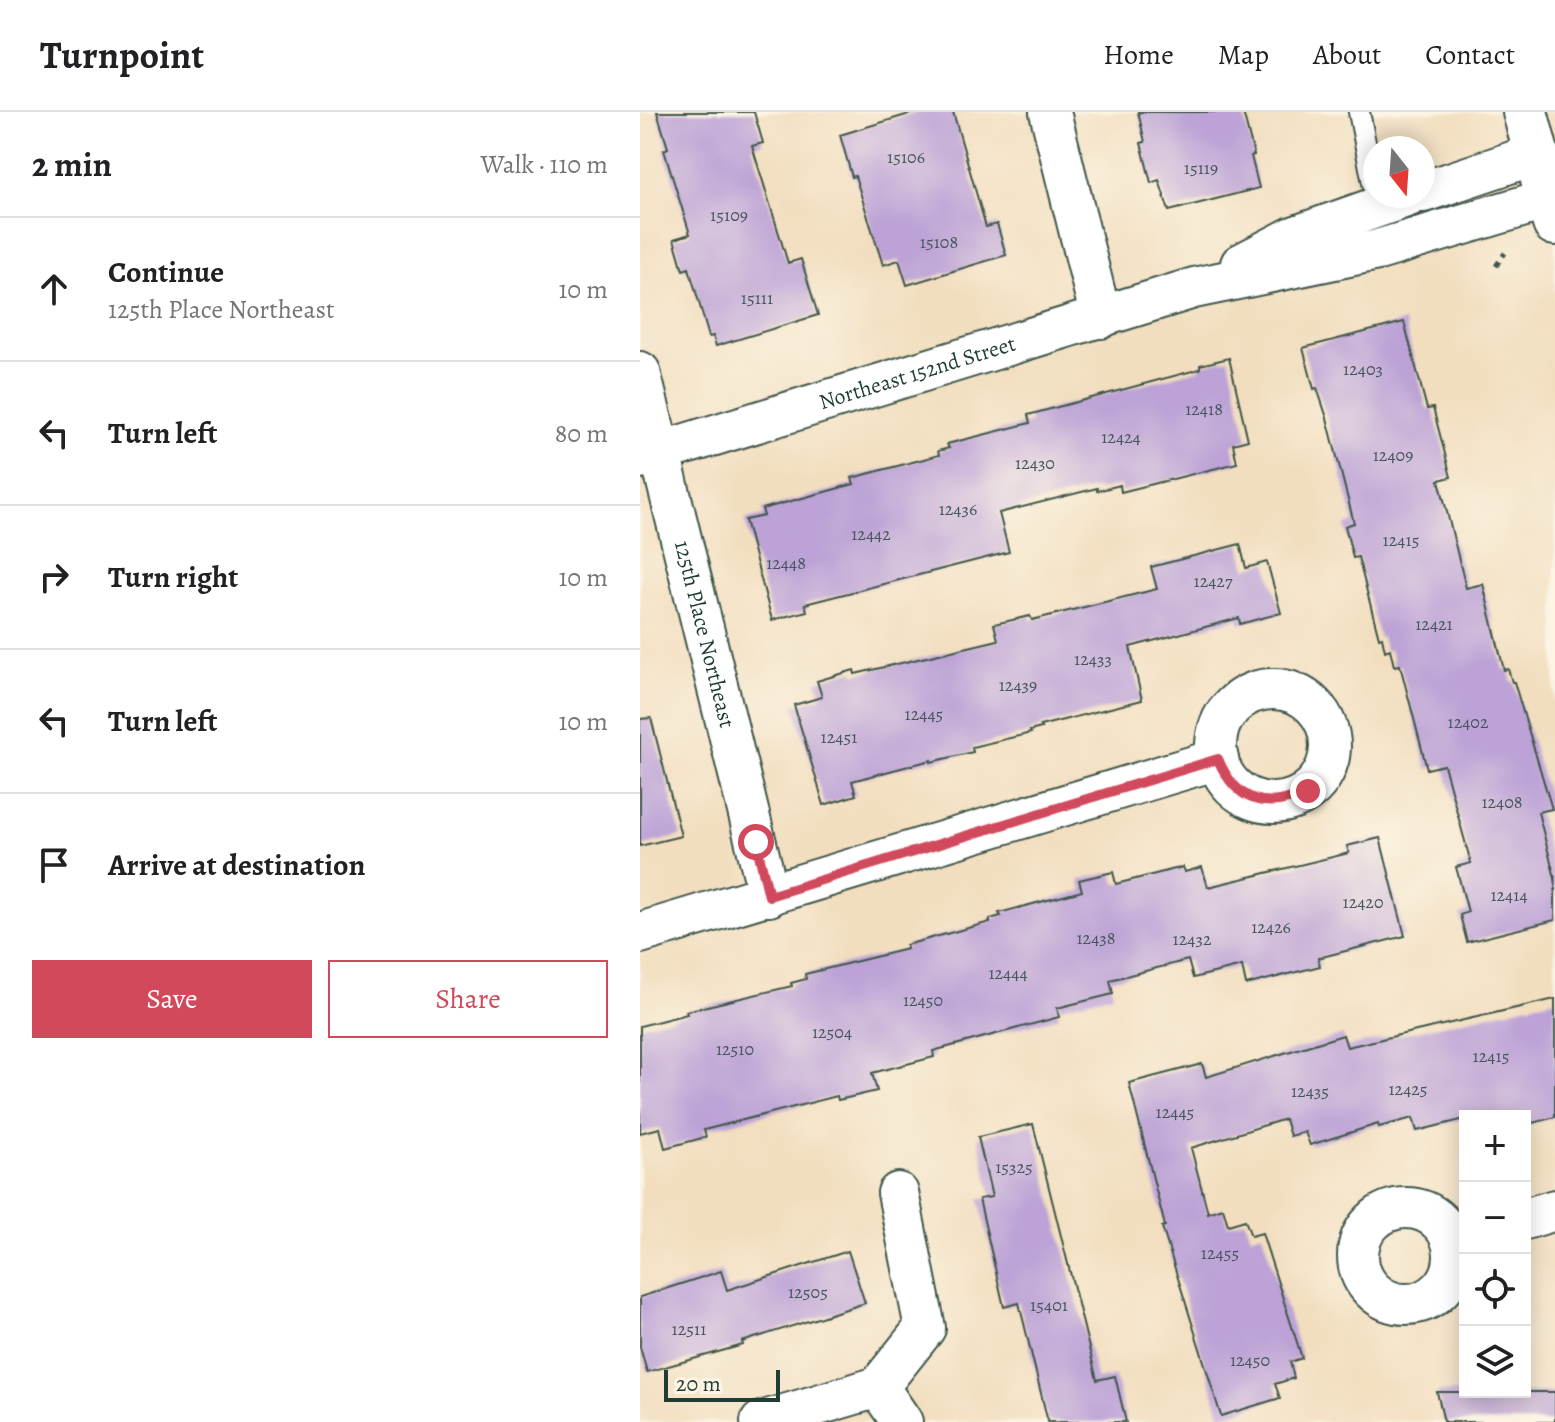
<!DOCTYPE html>
<meta charset="utf-8">
<style>
:root{--surface:#fff;--page:#f2f2f2;--text:#202124;--muted:#757577;--line:#e0e0e0;--accent:#d1495b}
body{margin:0;font-family:Alegreya,serif;background:var(--page);color:var(--text)}
.controls{position:absolute;right:24px;bottom:24px;display:grid;overflow:hidden;border-radius:0px;box-shadow:0 4px 20px #0003}
.controls button{width:72px;height:72px;display:grid;place-items:center;padding:0;border:0;border-bottom:2px solid var(--line);background:var(--surface);color:var(--text);font:40px sans-serif}
.compass{position:absolute;left:723px;top:24px;width:72px;height:72px;border-radius:50%;background:var(--surface);box-shadow:0 4px 20px #0003;rotate:163deg}
.scale{position:absolute;left:24px;bottom:20px;width:116px;box-sizing:border-box;padding-left:8px;border:4px solid #1f3d34;border-top:0;font-size:22px;line-height:28px;white-space:nowrap;color:#1f3d34;-webkit-text-stroke:6px #fcf5e5;paint-order:stroke}
.stop{position:absolute;width:24px;height:24px;margin:-18px;border:6px solid #d1495b;border-radius:50%;background:#fff}
.stop.end{background:#d1495b;border-color:#fff;box-shadow:0 2px 8px #0008}
.list{margin:0;padding:0;list-style:none}
h2{display:flex;justify-content:space-between;align-items:center;height:104px;margin:0;padding:0 32px;font-size:34px}
h2 small{font-size:26px;font-weight:400;color:var(--muted)}
.list li{display:grid;grid-template-columns:52px 1fr auto;gap:24px;align-items:center;box-sizing:border-box;height:144px;padding:0 32px;border-top:2px solid var(--line)}
.list b{display:block;font-size:30px;white-space:nowrap}
.list p{margin:0;font-size:26px;white-space:nowrap;color:var(--muted)}
.list em{font-size:26px;font-style:normal;color:var(--muted)}
.actions{display:flex;gap:16px;padding:24px 32px}
.actions a{flex:1;padding:18px 0;border:2px solid var(--accent);border-radius:0px;text-align:center;font-size:28px;color:var(--accent)}
.actions .main{background:var(--accent);color:#fff}
.icon{flex:none;width:44px;height:44px;fill:none;stroke:currentColor;stroke-width:2;stroke-linecap:round;stroke-linejoin:round}
.map{position:relative;flex:none;width:915px;height:1310px;overflow:hidden}
header{display:flex;align-items:center;gap:48px;box-sizing:border-box;height:112px;padding:0 40px;background:var(--surface);border-bottom:2px solid var(--line)}
header strong{font-size:38px}
nav{display:flex;gap:44px;margin-inline-start:auto;font-size:28px}
main{display:flex}
aside{flex:1;background:var(--surface)}
.map>svg:first-child{display:block}
.building{fill:#bca2d6}
.lines{fill:none;stroke-linecap:round;stroke-linejoin:round}
.service-casing{stroke:#3f5549;stroke-width:24}
.minor-casing{stroke:#3f5549;stroke-width:44}
.tertiary-casing{stroke:#3f5549;stroke-width:48}
.path{stroke:#3f5549;stroke-width:5;stroke-dasharray:6 6;stroke-linecap:butt}
.service{stroke:#fff;stroke-width:20}
.minor{stroke:#fff;stroke-width:40}
.tertiary{stroke:#fff;stroke-width:44}
.route{stroke:#d1495b;stroke-width:10}
.labels{text-anchor:middle;dominant-baseline:central;stroke-width:6;stroke-linejoin:round;paint-order:stroke}
.number-label{font-size:18px;fill:#46565c}
.street-label{font-size:22px;fill:#1f3d34;stroke:#fcf5e5}
</style>
<header>
<strong>Turnpoint</strong>
<nav><a>Home</a><a>Map</a><a>About</a><a>Contact</a></nav>
</header>
<main>
<aside>
<h2>2 min<small>Walk · 110 m</small></h2>
<ul class="list">
<li><svg class="icon" aria-label="ahead" viewBox="0 0 24 24"><path d="M12 20V5M6 11l6-6 6 6"/></svg><div><b>Continue</b><p>125th Place Northeast</p></div><em>10 m</em></li>
<li><svg class="icon" aria-label="left" viewBox="0 0 24 24"><path d="M17 20v-9H6M10 6l-5 5 5 5"/></svg><div><b>Turn left</b></div><em>80 m</em></li>
<li><svg class="icon" aria-label="right" viewBox="0 0 24 24"><path d="M7 20v-9h11M14 6l5 5-5 5"/></svg><div><b>Turn right</b></div><em>10 m</em></li>
<li><svg class="icon" aria-label="left" viewBox="0 0 24 24"><path d="M17 20v-9H6M10 6l-5 5 5 5"/></svg><div><b>Turn left</b></div><em>10 m</em></li>
<li><svg class="icon" aria-label="arrive" viewBox="0 0 24 24"><path d="M6 21V4h12l-3 4 3 4H6"/></svg><div><b>Arrive at destination</b></div></li>
</ul>
<div class="actions"><a class="main">Save</a><a>Share</a></div>
</aside>
<div class="map">
<svg width="915" height="1310" viewBox="0 0 915 1310">
<rect width="100%" height="100%" fill="#fcf5e5"/>
<filter id="ink" filterUnits="userSpaceOnUse"><feTurbulence type="fractalNoise" baseFrequency=".0125" numOctaves="2"/><feDisplacementMap in="SourceGraphic" scale="16" xChannelSelector="R" yChannelSelector="G"/><feConvolveMatrix kernelMatrix="1 2 1 2 8 2 1 2 1" color-interpolation-filters="sRGB"/></filter>
<filter id="wash" filterUnits="userSpaceOnUse"><feTurbulence type="fractalNoise" baseFrequency=".006" numOctaves="4" result="noise"/><feDisplacementMap in="SourceGraphic" scale="32" xChannelSelector="R" yChannelSelector="G"/><feGaussianBlur stdDeviation="1.8" result="paint"/><feColorMatrix in="noise" values="0 0 0 0 0 0 0 0 0 0 0 0 0 0 0 0 0 1.4 0 .05"/><feComposite in="paint" operator="in"/></filter>
<g filter="url(#wash)">
<rect width="100%" height="100%" fill="#f2debf"/>
<g id="blocks">
<path class="building" d="M17,0H114L123,31L112,34L148,151L161,147L178,203L76,234L73,224L69,225L49,156L43,158L34,127L50,122L24,38L28,36Z
M276,0H313L346,115L357,112L366,143L267,173L259,148L243,153L215,64L212,65L200,23Z
M498,0H603L614,43L611,44L619,76L529,99L519,68L511,71L501,31L505,30Z
M764,210L787,297L793,296L811,365L799,368L826,476L843,472L864,558L868,557L872,570H874L912,697L898,700L915,766V808L827,830L820,803L828,800L816,755L831,751L804,653L787,657L760,553L754,554L750,537L745,539L742,525L739,526L718,445L713,446L705,414L714,411L687,306L677,276L674,277L663,236Z
M589,246L608,328L593,332L597,351L481,380L480,373L457,379V376L359,401L369,440L165,492L167,499L132,508L105,408L124,404L122,397L214,372L212,366L299,343L298,339L309,336L307,332L390,311L388,303L560,257V253Z
M600,432L606,456L627,450L641,501L600,512L599,506L490,535L502,588L400,614L401,616L390,619L391,621L332,635L333,640L291,650V648L212,669L216,683L184,693L154,593L182,585L177,569L214,558L215,562L358,528L354,512L390,504L392,508L517,477L511,455Z
M11,606L41,724L0,734V607Z
M740,726L765,824L678,846L680,854L606,873L602,854L553,866L548,848L470,868L473,882L417,896L419,905L293,939L294,945L232,961L237,979L198,988L197,984L64,1018L66,1025L25,1036L20,1016L0,1021V914L47,902L46,899L152,874L151,871L166,867L165,862L267,837L266,833L350,810V807L361,804L359,801L442,779L439,768L473,760L476,772L543,755L545,760L562,755L568,775L709,741L707,734Z
M915,887V1005L885,1013V1004H825V1007L777,1019L773,1006L739,1015L738,1012L670,1033L665,1020L650,1024L645,1007L551,1036L568,1101L583,1096L588,1113L605,1108L611,1124L622,1121L662,1246L650,1250L654,1266L635,1272L640,1286L581,1304L522,1115L525,1114L489,971L562,952L566,965L703,923L707,935Z
M393,1012L457,1268L475,1264L486,1310H408L379,1191L364,1195L339,1087L352,1085L338,1025Z
M208,1139L225,1191L102,1230L103,1233L7,1260L0,1235V1185L81,1159L87,1178Z
M797,1280H915V1310H804Z"/>
</g>
</g>
<g filter="url(#ink)">
<use href="#blocks" fill-opacity="0" stroke="#3f5549" stroke-width="2"/>
<g class="lines">
<g class="service-casing">
<path id="service" d="M719,0L735,81"/>
</g>
<g class="minor-casing">
<g id="minor">
<path d="M410,0L461,206"/>
<path d="M783,80L896,42"/>
<path d="M601,152L653,125L769,84"/>
<path id="s1" d="M0,260L129,784"/>
<path id="s2" d="M0,346L554,176L738,138L908,87"/>
<circle cx="633" cy="634" r="57"/>
<path d="M0,821L578,647"/>
<circle cx="766" cy="1144" r="48"/>
<path d="M885,1107L915,1098"/>
<path d="M238,1275L285,1216L258,1081"/>
<path d="M238,1275L262,1310"/>
<path d="M121,1310L238,1275"/>
</g>
</g>
<g class="tertiary-casing">
<path id="tertiary" d="M885,0L915,111"/>
</g>
<path class="path" d="M856,154L865,141"/>
<use href="#service" class="service"/>
<use href="#minor" class="minor"/>
<use href="#tertiary" class="tertiary"/>
</g>
</g>
<g class="lines" filter="url(#ink)">
<path class="route" d="M116,730L129,784L578,647C596,690 627,700 668,679"/>
</g>
<g class="labels">
<g class="number-label">
<text x="266" y="45">15106</text>
<text x="561" y="56">15119</text>
<text x="89" y="103">15109</text>
<text x="299" y="130">15108</text>
<text x="117" y="186">15111</text>
<text x="723" y="257">12403</text>
<text x="564" y="297">12418</text>
<text x="481" y="325">12424</text>
<text x="753" y="343">12409</text>
<text x="395" y="351">12430</text>
<text x="318" y="397">12436</text>
<text x="231" y="422">12442</text>
<text x="761" y="428">12415</text>
<text x="146" y="451">12448</text>
<text x="573" y="469">12427</text>
<text x="794" y="512">12421</text>
<text x="453" y="547">12433</text>
<text x="378" y="573">12439</text>
<text x="284" y="602">12445</text>
<text x="828" y="610">12402</text>
<text x="199" y="625">12451</text>
<text x="862" y="690">12408</text>
<text x="869" y="783">12414</text>
<text x="723" y="790">12420</text>
<text x="631" y="815">12426</text>
<text x="456" y="826">12438</text>
<text x="552" y="827">12432</text>
<text x="368" y="861">12444</text>
<text x="283" y="888">12450</text>
<text x="192" y="920">12504</text>
<text x="95" y="937">12510</text>
<text x="851" y="944">12415</text>
<text x="768" y="977">12425</text>
<text x="670" y="979">12435</text>
<text x="535" y="1000">12445</text>
<text x="374" y="1055">15325</text>
<text x="580" y="1141">12455</text>
<text x="168" y="1180">12505</text>
<text x="409" y="1193">15401</text>
<text x="49" y="1217">12511</text>
<text x="610" y="1248">12450</text>
</g>
<g class="street-label">
<text stroke="none"><textPath href="#s2" startOffset="290">Northeast 152nd Street</textPath></text>
<text stroke="none"><textPath href="#s1" startOffset="270">125th Place Northeast</textPath></text>
</g>
</g>
</svg>
<div class="controls">
<button>+</button>
<button>−</button>
<button><svg class="icon" aria-label="locate" viewBox="0 0 24 24"><circle cx="12" cy="12" r="6"/><path d="M12 2v4M12 18v4M2 12h4M18 12h4"/></svg></button>
<button><svg class="icon" aria-label="layers" viewBox="0 0 24 24"><path d="M12 4l9 5-9 5-9-5zM3 14l9 5 9-5"/></svg></button>
</div>
<svg class="compass" viewBox="-18 -18 36 36"><path d="M0-13l5 13h-10z" fill="#e53935"/><path d="M0 13l5-13h-10z" fill="#757577"/></svg>
<div class="scale">20 m</div>
<div class="stop" style="left:116px;top:730px"></div>
<div class="stop end" style="left:668px;top:679px"></div>
</div>
</main>
